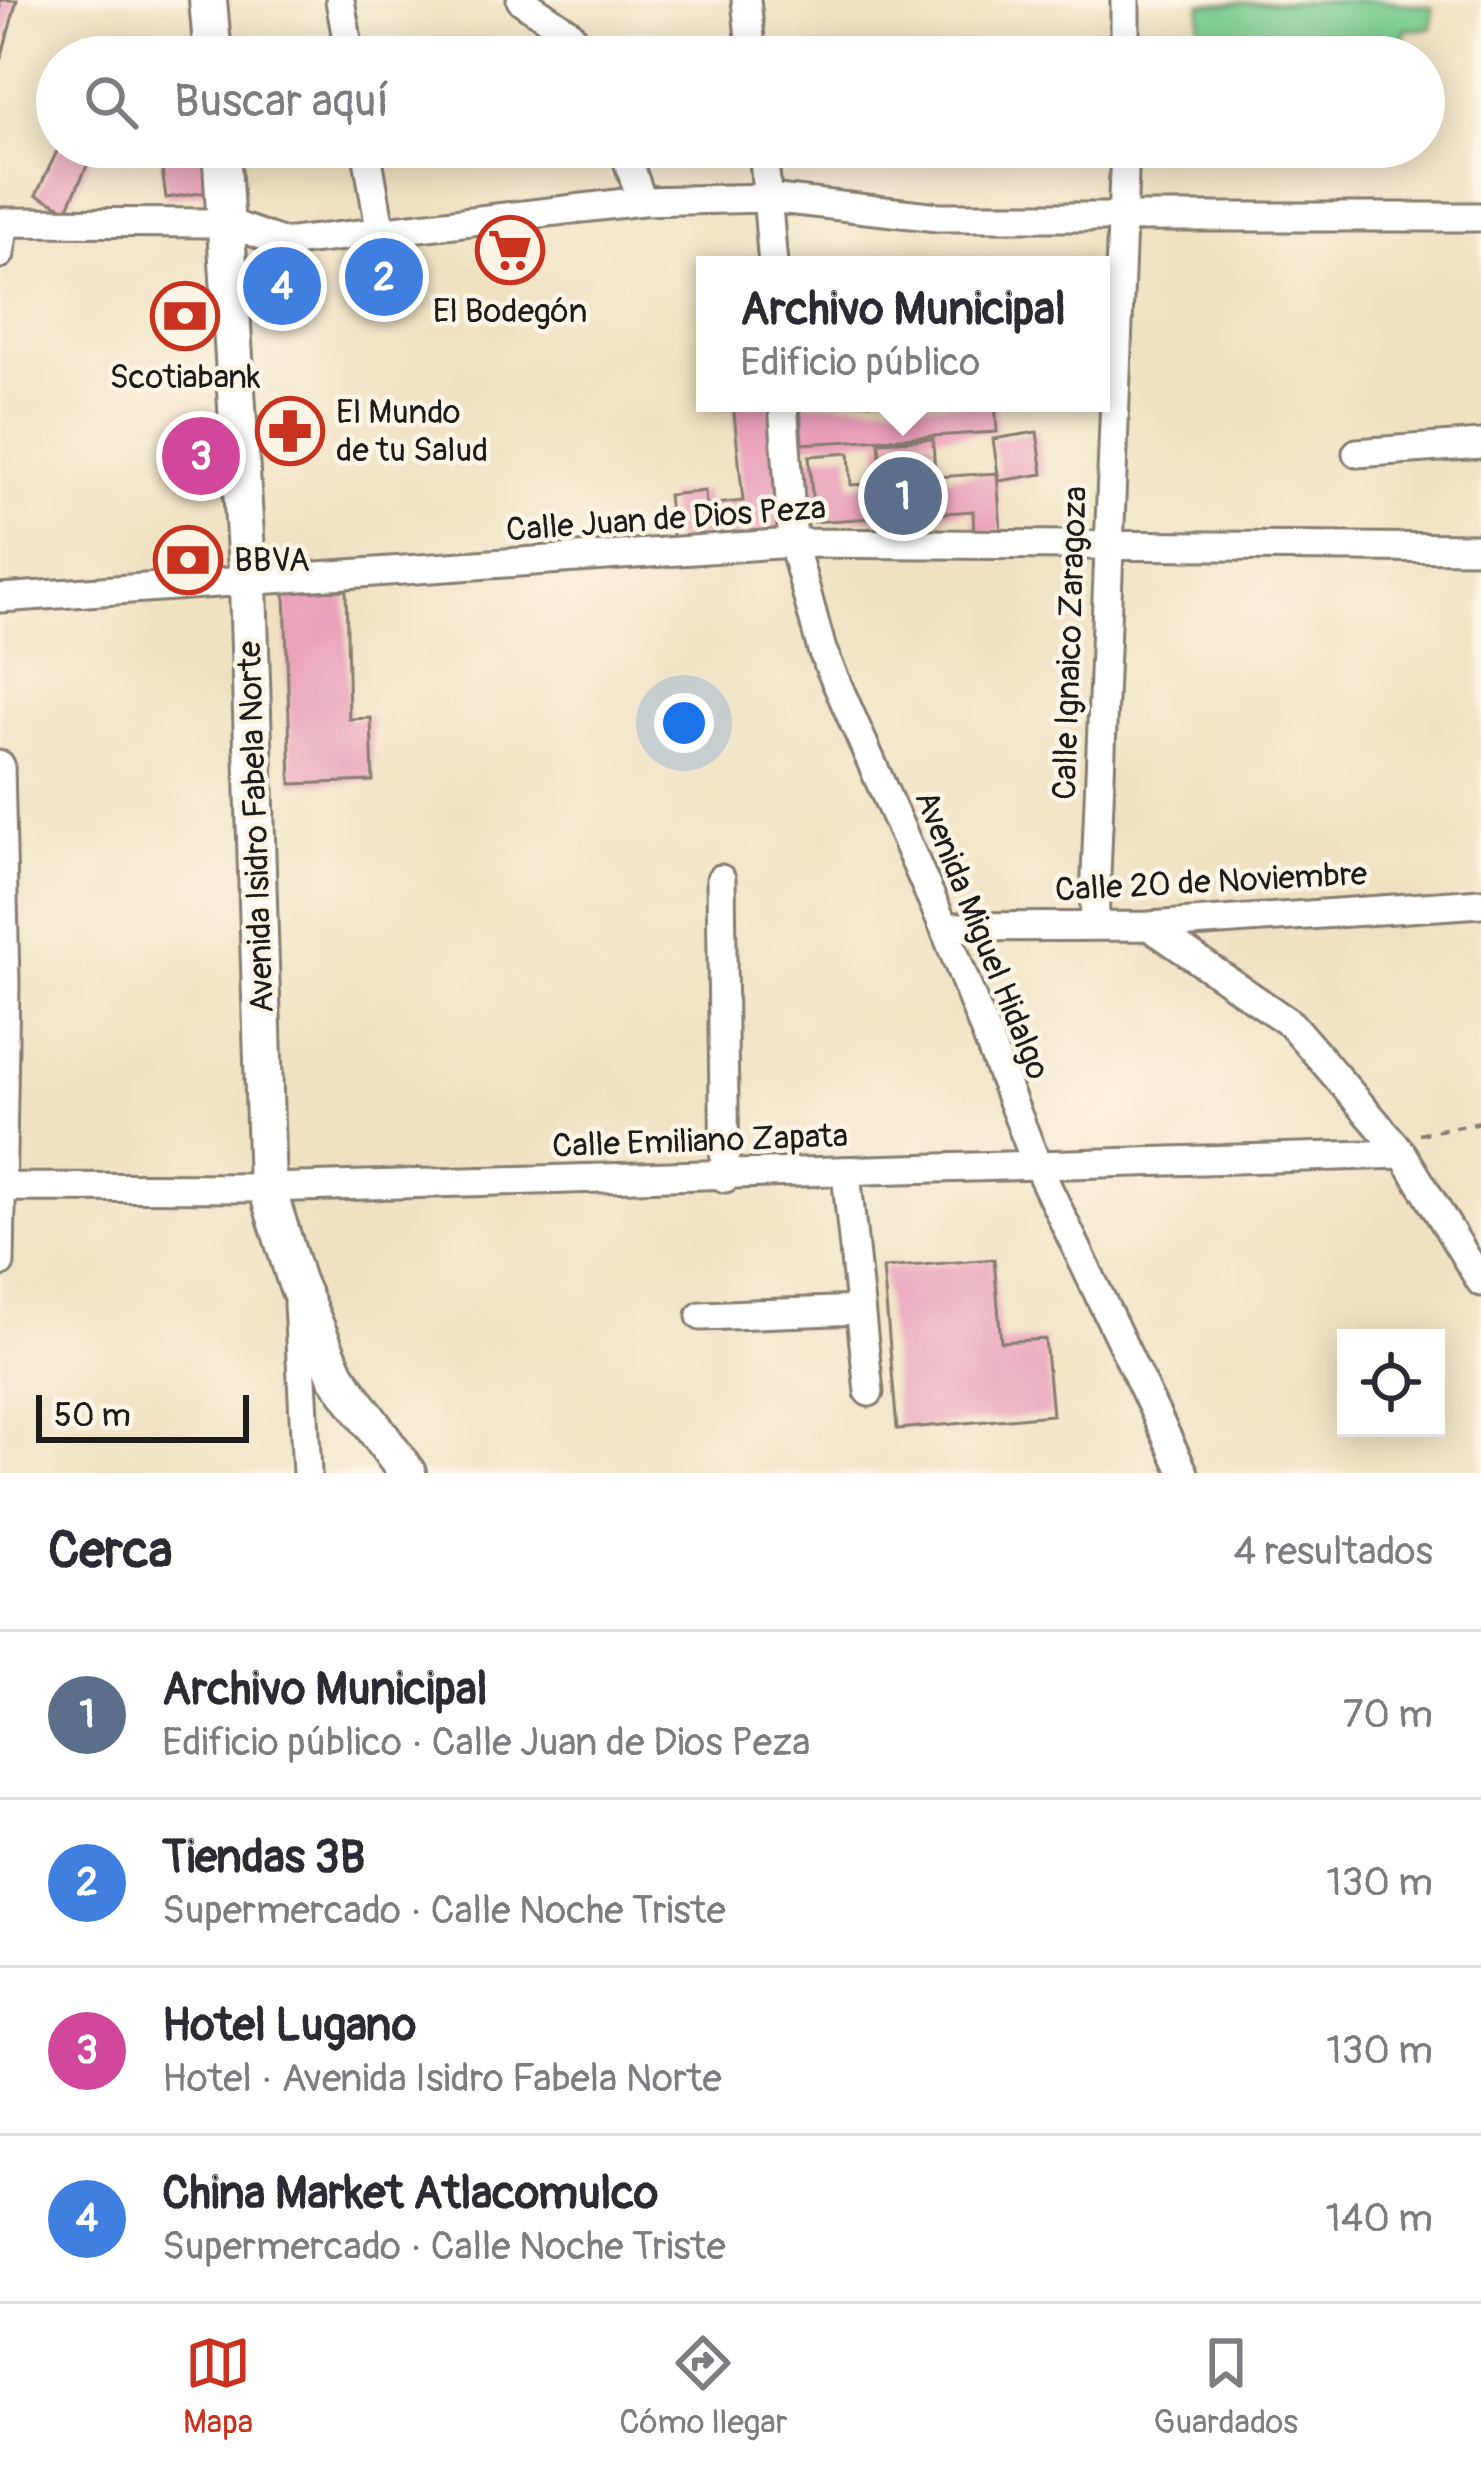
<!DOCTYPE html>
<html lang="es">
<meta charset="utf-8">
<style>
:root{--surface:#fff;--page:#f7f7f7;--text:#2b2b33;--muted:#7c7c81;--line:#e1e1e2;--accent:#c8321e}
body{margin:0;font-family:Pangolin,sans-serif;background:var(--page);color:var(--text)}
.controls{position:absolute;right:36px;bottom:36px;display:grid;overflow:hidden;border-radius:0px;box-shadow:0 6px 30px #0003}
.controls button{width:108px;height:108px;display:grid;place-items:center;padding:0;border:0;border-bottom:3px solid var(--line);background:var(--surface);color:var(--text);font:60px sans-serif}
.scale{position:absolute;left:36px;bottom:30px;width:213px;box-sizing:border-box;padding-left:12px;border:6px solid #1c1c1c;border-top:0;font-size:33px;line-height:42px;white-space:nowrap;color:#1c1c1c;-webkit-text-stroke:9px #fcf5e5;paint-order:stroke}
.you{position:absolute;left:684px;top:723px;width:42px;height:42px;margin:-30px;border:9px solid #fff;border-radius:50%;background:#1a73e8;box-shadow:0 0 0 18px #1a73e833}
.badge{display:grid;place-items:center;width:78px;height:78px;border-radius:50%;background:var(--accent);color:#fff;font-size:39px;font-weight:700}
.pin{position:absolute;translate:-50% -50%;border:6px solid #fff;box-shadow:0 3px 12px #0006}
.popup{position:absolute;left:696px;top:256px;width:414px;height:156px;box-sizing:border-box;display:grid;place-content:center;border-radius:0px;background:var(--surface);filter:drop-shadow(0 3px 9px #0005);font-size:39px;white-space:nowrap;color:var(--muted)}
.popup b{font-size:45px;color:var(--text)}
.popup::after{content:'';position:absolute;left:50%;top:100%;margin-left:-24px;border:24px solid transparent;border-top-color:var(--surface)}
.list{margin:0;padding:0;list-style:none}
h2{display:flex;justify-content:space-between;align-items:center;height:156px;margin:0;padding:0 48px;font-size:51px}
h2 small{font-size:39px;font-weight:400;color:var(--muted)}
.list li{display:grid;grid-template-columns:78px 1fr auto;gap:36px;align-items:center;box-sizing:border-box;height:168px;padding:0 48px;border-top:3px solid var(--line)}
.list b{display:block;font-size:45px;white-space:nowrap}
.list p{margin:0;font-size:39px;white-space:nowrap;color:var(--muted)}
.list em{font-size:39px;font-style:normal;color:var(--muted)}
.icon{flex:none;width:66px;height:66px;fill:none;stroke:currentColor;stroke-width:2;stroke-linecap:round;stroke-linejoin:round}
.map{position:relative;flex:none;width:1481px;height:1473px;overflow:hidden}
.search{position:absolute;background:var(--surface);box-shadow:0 6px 30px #0003;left:36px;right:36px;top:36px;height:132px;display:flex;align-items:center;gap:30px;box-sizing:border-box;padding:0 42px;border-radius:66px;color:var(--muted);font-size:45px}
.sheet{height:828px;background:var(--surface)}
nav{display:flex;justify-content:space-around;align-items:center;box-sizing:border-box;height:168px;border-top:3px solid var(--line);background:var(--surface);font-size:33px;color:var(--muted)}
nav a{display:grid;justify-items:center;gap:6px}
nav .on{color:var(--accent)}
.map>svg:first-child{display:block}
.green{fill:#78cc90;stroke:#4a7456;stroke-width:3}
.building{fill:#e99eba}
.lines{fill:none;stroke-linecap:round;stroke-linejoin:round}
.street-casing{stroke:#867e6f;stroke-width:33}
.secondary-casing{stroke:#867e6f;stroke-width:42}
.path{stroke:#867e6f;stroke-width:4.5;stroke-dasharray:9 9;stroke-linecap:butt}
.street{stroke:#fff;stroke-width:27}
.secondary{stroke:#fff;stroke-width:36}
.labels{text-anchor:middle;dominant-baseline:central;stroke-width:9;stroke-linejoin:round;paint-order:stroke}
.poi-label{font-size:33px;fill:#1c1c1c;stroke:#fcf5e5}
.street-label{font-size:33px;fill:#1c1c1c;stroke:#fcf5e5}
</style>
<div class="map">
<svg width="1481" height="1473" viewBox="0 0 1481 1473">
<rect width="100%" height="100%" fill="#fcf5e5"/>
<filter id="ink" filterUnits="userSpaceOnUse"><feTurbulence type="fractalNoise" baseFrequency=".00833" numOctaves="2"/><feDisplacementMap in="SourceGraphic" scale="24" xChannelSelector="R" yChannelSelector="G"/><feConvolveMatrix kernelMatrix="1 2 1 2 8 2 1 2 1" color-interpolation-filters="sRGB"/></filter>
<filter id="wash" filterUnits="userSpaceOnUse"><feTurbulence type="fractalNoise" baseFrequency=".004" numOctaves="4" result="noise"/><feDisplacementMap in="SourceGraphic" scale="48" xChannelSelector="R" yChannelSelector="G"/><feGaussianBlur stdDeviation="2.7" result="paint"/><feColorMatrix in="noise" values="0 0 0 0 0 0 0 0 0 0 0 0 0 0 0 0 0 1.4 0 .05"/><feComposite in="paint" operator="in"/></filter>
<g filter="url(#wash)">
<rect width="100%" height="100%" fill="#f0e1c2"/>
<path class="green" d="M1381,0L1433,8L1432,28L1404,30L1406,57H1198L1201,4Z"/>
<g id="blocks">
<path class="building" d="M0,0H17L1,59H0Z
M187,41L189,57H101L103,52Z
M59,147H96L67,209L36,195Z
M159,147H202L208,192L166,198Z
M733,403H771L785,531L673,543L668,495L705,491L706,505L743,501Z
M800,403H995L997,432L802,444Z
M1037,432L1043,474L999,481L993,439Z
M933,439L935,477L997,473L1001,532L974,533L973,511L814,522L809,456L849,453L851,485L882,483L879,442Z
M346,590L349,719L371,718L373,781L291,784L285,592Z
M994,1259L1001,1342L1045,1339L1052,1415L897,1429L883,1268Z"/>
</g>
</g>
<g filter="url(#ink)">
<use href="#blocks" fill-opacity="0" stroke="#867e6f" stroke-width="3"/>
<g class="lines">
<g class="street-casing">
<path id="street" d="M340,0L350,57
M521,0L568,32L589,57
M746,0L752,57
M1125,57V0
M366,147L381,234
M623,147L642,201
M763,147L773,265
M0,222L228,223L284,243L642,201L769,198L938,217H1481
M0,254L5,222
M783,403L793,543L822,650L944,927L1037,1165L1184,1473
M1357,453L1481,444
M0,598L793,543L1481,548
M0,765L5,984L0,1263
M721,879L725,1178
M1094,926L1125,147
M1149,926L1291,1024L1403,1154L1481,1282
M944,927L1149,926L1481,903
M846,1172L869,1392
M0,1187L267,1188L1403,1154
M298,1303L307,1473
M701,1316L860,1310"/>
</g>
<g class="secondary-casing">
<path id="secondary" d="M208,0L213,57
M221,147L248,585L267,1188L296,1281L336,1375L407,1473"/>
</g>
<path class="path" d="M1419,1134L1481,1122"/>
<use href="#street" class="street"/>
<use href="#secondary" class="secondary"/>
</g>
</g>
<defs>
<g id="supermarket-ring" transform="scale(3.45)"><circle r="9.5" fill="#fcf5e5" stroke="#c8321e" stroke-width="1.5"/><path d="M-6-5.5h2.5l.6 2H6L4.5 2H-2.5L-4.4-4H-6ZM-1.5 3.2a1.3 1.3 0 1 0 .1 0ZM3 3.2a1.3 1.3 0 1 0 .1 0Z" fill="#c8321e"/></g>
<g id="bank-ring" transform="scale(3.45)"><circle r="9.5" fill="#fcf5e5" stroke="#c8321e" stroke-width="1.5"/><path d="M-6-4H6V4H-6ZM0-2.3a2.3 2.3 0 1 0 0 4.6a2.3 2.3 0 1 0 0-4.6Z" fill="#c8321e"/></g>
<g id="pharmacy-ring" transform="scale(3.45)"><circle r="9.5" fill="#fcf5e5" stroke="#c8321e" stroke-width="1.5"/><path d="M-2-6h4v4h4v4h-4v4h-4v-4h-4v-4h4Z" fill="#c8321e"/></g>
</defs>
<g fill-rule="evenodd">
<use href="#supermarket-ring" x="510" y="250"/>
<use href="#bank-ring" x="185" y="316"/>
<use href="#pharmacy-ring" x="290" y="431"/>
<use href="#bank-ring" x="188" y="560"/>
</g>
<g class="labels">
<g class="poi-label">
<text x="510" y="311">El Bodegón</text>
<text x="185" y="377">Scotiabank</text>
<text x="336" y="412" text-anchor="start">El Mundo<tspan x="336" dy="38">de tu Salud</tspan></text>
<text x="234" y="560" text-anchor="start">BBVA</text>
</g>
<g class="street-label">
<text transform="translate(666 519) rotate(-4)">Calle Juan de Dios Peza</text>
<text transform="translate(1070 643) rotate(-88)">Calle Ignaico Zaragoza</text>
<text transform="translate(256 827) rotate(-92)">Avenida Isidro Fabela Norte</text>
<text transform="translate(1211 882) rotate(-3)">Calle 20 de Noviembre</text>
<text transform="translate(982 935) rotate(68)">Avenida Miguel Hidalgo</text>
<text transform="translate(700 1141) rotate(-2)">Calle Emiliano Zapata</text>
</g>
</g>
</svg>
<div class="controls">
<button><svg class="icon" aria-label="locate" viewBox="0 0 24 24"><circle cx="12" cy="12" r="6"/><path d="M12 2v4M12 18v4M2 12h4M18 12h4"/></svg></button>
</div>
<div class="scale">50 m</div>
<div class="you"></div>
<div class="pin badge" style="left:903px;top:496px;background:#5c6f8a">1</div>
<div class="popup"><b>Archivo Municipal</b>Edificio público</div>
<div class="pin badge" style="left:384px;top:277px;background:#3f7fe0">2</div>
<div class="pin badge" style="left:201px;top:456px;background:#d1479c">3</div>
<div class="pin badge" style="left:282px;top:286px;background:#3f7fe0">4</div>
<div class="search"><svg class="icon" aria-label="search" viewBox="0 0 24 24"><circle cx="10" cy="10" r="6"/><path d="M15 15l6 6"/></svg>Buscar aquí</div>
</div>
<section class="sheet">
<h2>Cerca<small>4 resultados</small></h2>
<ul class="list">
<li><span class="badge" style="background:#5c6f8a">1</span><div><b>Archivo Municipal</b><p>Edificio público · Calle Juan de Dios Peza</p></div><em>70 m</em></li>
<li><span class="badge" style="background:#3f7fe0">2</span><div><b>Tiendas 3B</b><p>Supermercado · Calle Noche Triste</p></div><em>130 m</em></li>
<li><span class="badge" style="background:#d1479c">3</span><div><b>Hotel Lugano</b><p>Hotel · Avenida Isidro Fabela Norte</p></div><em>130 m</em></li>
<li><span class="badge" style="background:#3f7fe0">4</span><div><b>China Market Atlacomulco</b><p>Supermercado · Calle Noche Triste</p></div><em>140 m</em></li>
</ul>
</section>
<nav>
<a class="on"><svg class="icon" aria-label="map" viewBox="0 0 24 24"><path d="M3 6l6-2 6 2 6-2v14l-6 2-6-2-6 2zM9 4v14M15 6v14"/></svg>Mapa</a>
<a><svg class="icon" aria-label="directions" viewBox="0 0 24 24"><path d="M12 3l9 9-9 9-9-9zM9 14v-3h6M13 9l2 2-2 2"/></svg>Cómo llegar</a>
<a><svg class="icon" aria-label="saved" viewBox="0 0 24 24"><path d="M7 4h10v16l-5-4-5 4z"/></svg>Guardados</a>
</nav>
